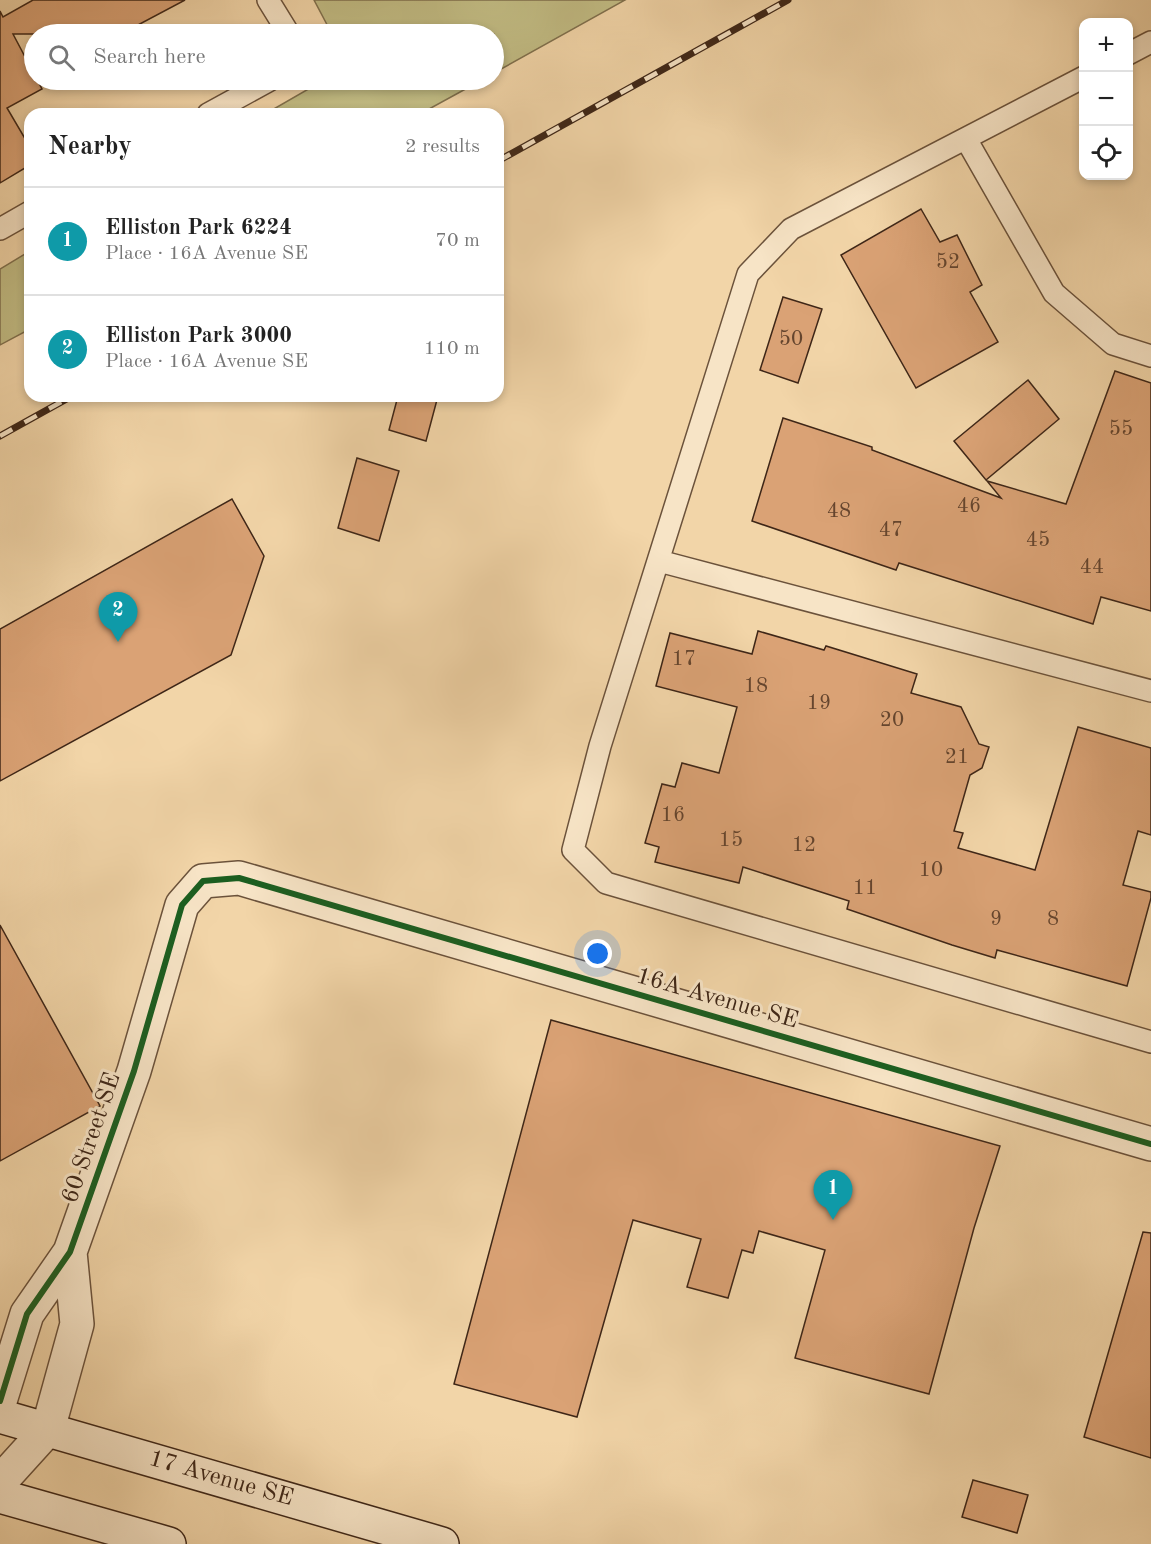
<!DOCTYPE html>
<meta charset="utf-8">
<style>
:root{--surface:#fff;--page:#f2f2f2;--text:#222;--muted:#767676;--line:#e0e0e0;--accent:#8f2418}
body{margin:0;font-family:"Old Standard TT",serif;background:var(--page);color:var(--text)}
.controls{position:absolute;right:18px;top:18px;display:grid;overflow:hidden;border-radius:12px;box-shadow:0 3px 9px #0003}
.controls button{width:54px;height:54px;display:grid;place-items:center;padding:0;border:0;border-bottom:2px solid var(--line);background:var(--surface);color:var(--text);font:30px sans-serif}
.you{position:absolute;left:598px;top:954px;width:21px;height:21px;margin:-15px;border:4px solid #fff;border-radius:50%;background:#1a73e8;box-shadow:0 0 0 9px #1a73e833}
.badge{display:grid;place-items:center;width:39px;height:39px;border-radius:50%;background:var(--accent);color:#fff;font-size:20px;font-weight:700}
.pin{position:absolute;translate:-50% -50px;filter:drop-shadow(0 2px 3px #0008)}
.pin::after{content:'';position:absolute;top:32px;width:21px;height:18px;background:inherit;clip-path:polygon(0 0,100% 0,50% 100%)}
.list{margin:0;padding:0;list-style:none}
h2{display:flex;justify-content:space-between;align-items:center;height:78px;margin:0;padding:0 24px;font-size:26px}
h2 small{font-size:20px;font-weight:400;color:var(--muted)}
.list li{display:grid;grid-template-columns:39px 1fr auto;gap:18px;align-items:center;box-sizing:border-box;height:108px;padding:0 24px;border-top:2px solid var(--line)}
.list b{display:block;font-size:22px;white-space:nowrap}
.list p{margin:0;font-size:20px;white-space:nowrap;color:var(--muted)}
.list em{font-size:20px;font-style:normal;color:var(--muted)}
.icon{flex:none;width:33px;height:33px;fill:none;stroke:currentColor;stroke-width:2;stroke-linecap:round;stroke-linejoin:round}
.map{position:relative;flex:none;width:1151px;height:1544px;overflow:hidden}
.search{position:absolute;background:var(--surface);box-shadow:0 3px 9px #0003;left:24px;top:24px;width:480px;height:66px;display:flex;align-items:center;gap:15px;box-sizing:border-box;padding:0 21px;border-radius:33px;color:var(--muted);font-size:22px}
.panel{position:absolute;background:var(--surface);box-shadow:0 3px 9px #0003;left:24px;top:108px;width:480px;height:294px;border-radius:18px}
.map>svg:first-child{display:block}
.green{fill:#c1bb83;stroke:#80704d;stroke-width:1.5}
.building{fill:#daa275;stroke:#3e2617;stroke-width:1.5}
.lines{fill:none;stroke-linecap:round;stroke-linejoin:round}
.service-casing{stroke:#6b523b;stroke-width:24}
.minor-casing{stroke:#6b523b;stroke-width:36}
.secondary-casing{stroke:#3e2617;stroke-width:36}
.service{stroke:#f7e4c6;stroke-width:21}
.minor{stroke:#f7e4c6;stroke-width:33}
.secondary{stroke:#f7e4c6;stroke-width:33}
.rail-casing{stroke:#3e2617;stroke-width:7}
.rail{stroke:#f7e4c6;stroke-width:4.5;stroke-dasharray:14;stroke-linecap:butt}
.cycleway-casing{stroke:#f7e4c6;stroke-width:10}
.cycleway{stroke:#1b5e20;stroke-width:6}
.labels{text-anchor:middle;dominant-baseline:central;stroke-width:6;stroke-linejoin:round;paint-order:stroke}
.number-label{font-size:21px;fill:#65452e}
.street-label{font-size:24px;fill:#3e2617;stroke:#f7e4c6}
</style>
<div class="map">
<svg width="1151" height="1544" viewBox="0 0 1151 1544">
<rect width="100%" height="100%" fill="#f2d5a8"/>
<filter id="stains"><feTurbulence type="fractalNoise" baseFrequency=".00333" numOctaves="4"/><feColorMatrix values="0 0 0 0 .2 0 0 0 0 .09 0 0 0 0 .02 0 0 0 .5 -.17"/></filter>
<radialGradient id="worn" r=".72"><stop offset=".6" stop-color="#630" stop-opacity="0"/><stop offset="1" stop-color="#630" stop-opacity=".3"/></radialGradient>
<path class="green" d="M314,0H625L494,73V34H332Z
M324,80H482L420,114H265Z
M30,251V329L0,345V269Z"/>
<path class="building" d="M33,0H185L121,34H13L42,89L7,108L30,147V165L0,183V11L3,17Z
M921,209L940,242L957,235L982,285L970,292L998,342L916,388L841,255Z
M783,297L822,309L798,383L760,370Z
M1115,371L1151,383V611L1101,597L1093,624L899,563L896,570L752,521L783,418L872,447V450L1001,498L987,481L1066,504Z
M1028,380L1059,419L986,480L954,441Z
M398,396H438L426,441L389,430Z
M357,458L399,471L379,541L338,528Z
M232,499L264,556L231,655L0,781V629Z
M758,631L824,650L826,646L917,674L911,693L961,707L979,744L989,747L982,768L970,775L954,831L963,833L958,848L1035,870L1078,727L1151,748V835L1138,831L1123,885L1151,892V898L1127,986L997,950L995,958L952,945L847,909L849,901L743,867L739,883L655,862L659,847L645,843L662,784L675,787L682,763L719,773L737,707L656,686L670,633L752,654Z
M0,925L100,1106L0,1161Z
M551,1020L1000,1146L974,1228L929,1394L795,1358L825,1250L759,1231L753,1253L742,1250L728,1298L687,1287L701,1239L633,1220L577,1417L454,1384Z
M1143,1232L1151,1233V1458L1084,1437Z
M973,1480L1028,1495L1017,1533L962,1517Z"/>
<g class="lines">
<g class="service-casing">
<path id="service" d="M268,0L289,34
M1128,54L1151,42
M1084,77L791,229L748,274L600,746L573,850L606,883L1151,1042
M208,114L270,80
M966,139L1054,293L1113,344L1151,356
M0,229L30,212
M659,561L1151,691"/>
</g>
<g class="minor-casing">
<path id="minor" d="M0,1401L27,1314L70,1252L134,1071L182,905L203,881L239,878L1151,1144
M0,1482L48,1429L77,1324L70,1252"/>
</g>
<g class="secondary-casing">
<path id="secondary" d="M0,1416L442,1544
M0,1496L169,1544"/>
</g>
<use href="#service" class="service"/>
<use href="#minor" class="minor"/>
<use href="#secondary" class="secondary"/>
<g class="rail-casing">
<path id="rail" d="M498,161L788,0
M0,436L72,396"/>
</g>
<use href="#rail" class="rail"/>
<g class="cycleway-casing">
<path id="cycleway" d="M0,1401L27,1314L70,1252L134,1071L182,905L203,881L239,878L1151,1144"/>
</g>
<use href="#cycleway" class="cycleway"/>
</g>
<g class="labels">
<g class="number-label">
<text x="948" y="262">52</text>
<text x="791" y="339">50</text>
<text x="1121" y="429">55</text>
<text x="969" y="506">46</text>
<text x="839" y="511">48</text>
<text x="891" y="530">47</text>
<text x="1038" y="540">45</text>
<text x="1092" y="567">44</text>
<text x="684" y="659">17</text>
<text x="756" y="686">18</text>
<text x="819" y="703">19</text>
<text x="892" y="720">20</text>
<text x="957" y="757">21</text>
<text x="673" y="815">16</text>
<text x="731" y="840">15</text>
<text x="804" y="845">12</text>
<text x="931" y="870">10</text>
<text x="865" y="888">11</text>
<text x="996" y="919">9</text>
<text x="1053" y="919">8</text>
</g>
<g class="street-label">
<text transform="translate(717 999) rotate(16)">16A Avenue SE</text>
<text transform="translate(92 1138) rotate(-71)">60 Street SE</text>
<text transform="translate(221 1479) rotate(16)">17 Avenue SE</text>
</g>
</g>
<rect width="100%" height="100%" filter="url(#stains)"/>
<rect width="100%" height="100%" fill="url(#worn)"/>
</svg>
<div class="controls">
<button>+</button>
<button>−</button>
<button><svg class="icon" aria-label="locate" viewBox="0 0 24 24"><circle cx="12" cy="12" r="6"/><path d="M12 2v4M12 18v4M2 12h4M18 12h4"/></svg></button>
</div>
<div class="you"></div>
<div class="pin badge" style="left:833px;top:1220px;background:#0f9aa8">1</div>
<div class="pin badge" style="left:118px;top:642px;background:#0f9aa8">2</div>
<div class="search"><svg class="icon" aria-label="search" viewBox="0 0 24 24"><circle cx="10" cy="10" r="6"/><path d="M15 15l6 6"/></svg>Search here</div>
<section class="panel">
<h2>Nearby<small>2 results</small></h2>
<ul class="list">
<li><span class="badge" style="background:#0f9aa8">1</span><div><b>Elliston Park 6224</b><p>Place · 16A Avenue SE</p></div><em>70 m</em></li>
<li><span class="badge" style="background:#0f9aa8">2</span><div><b>Elliston Park 3000</b><p>Place · 16A Avenue SE</p></div><em>110 m</em></li>
</ul>
</section>
</div>
